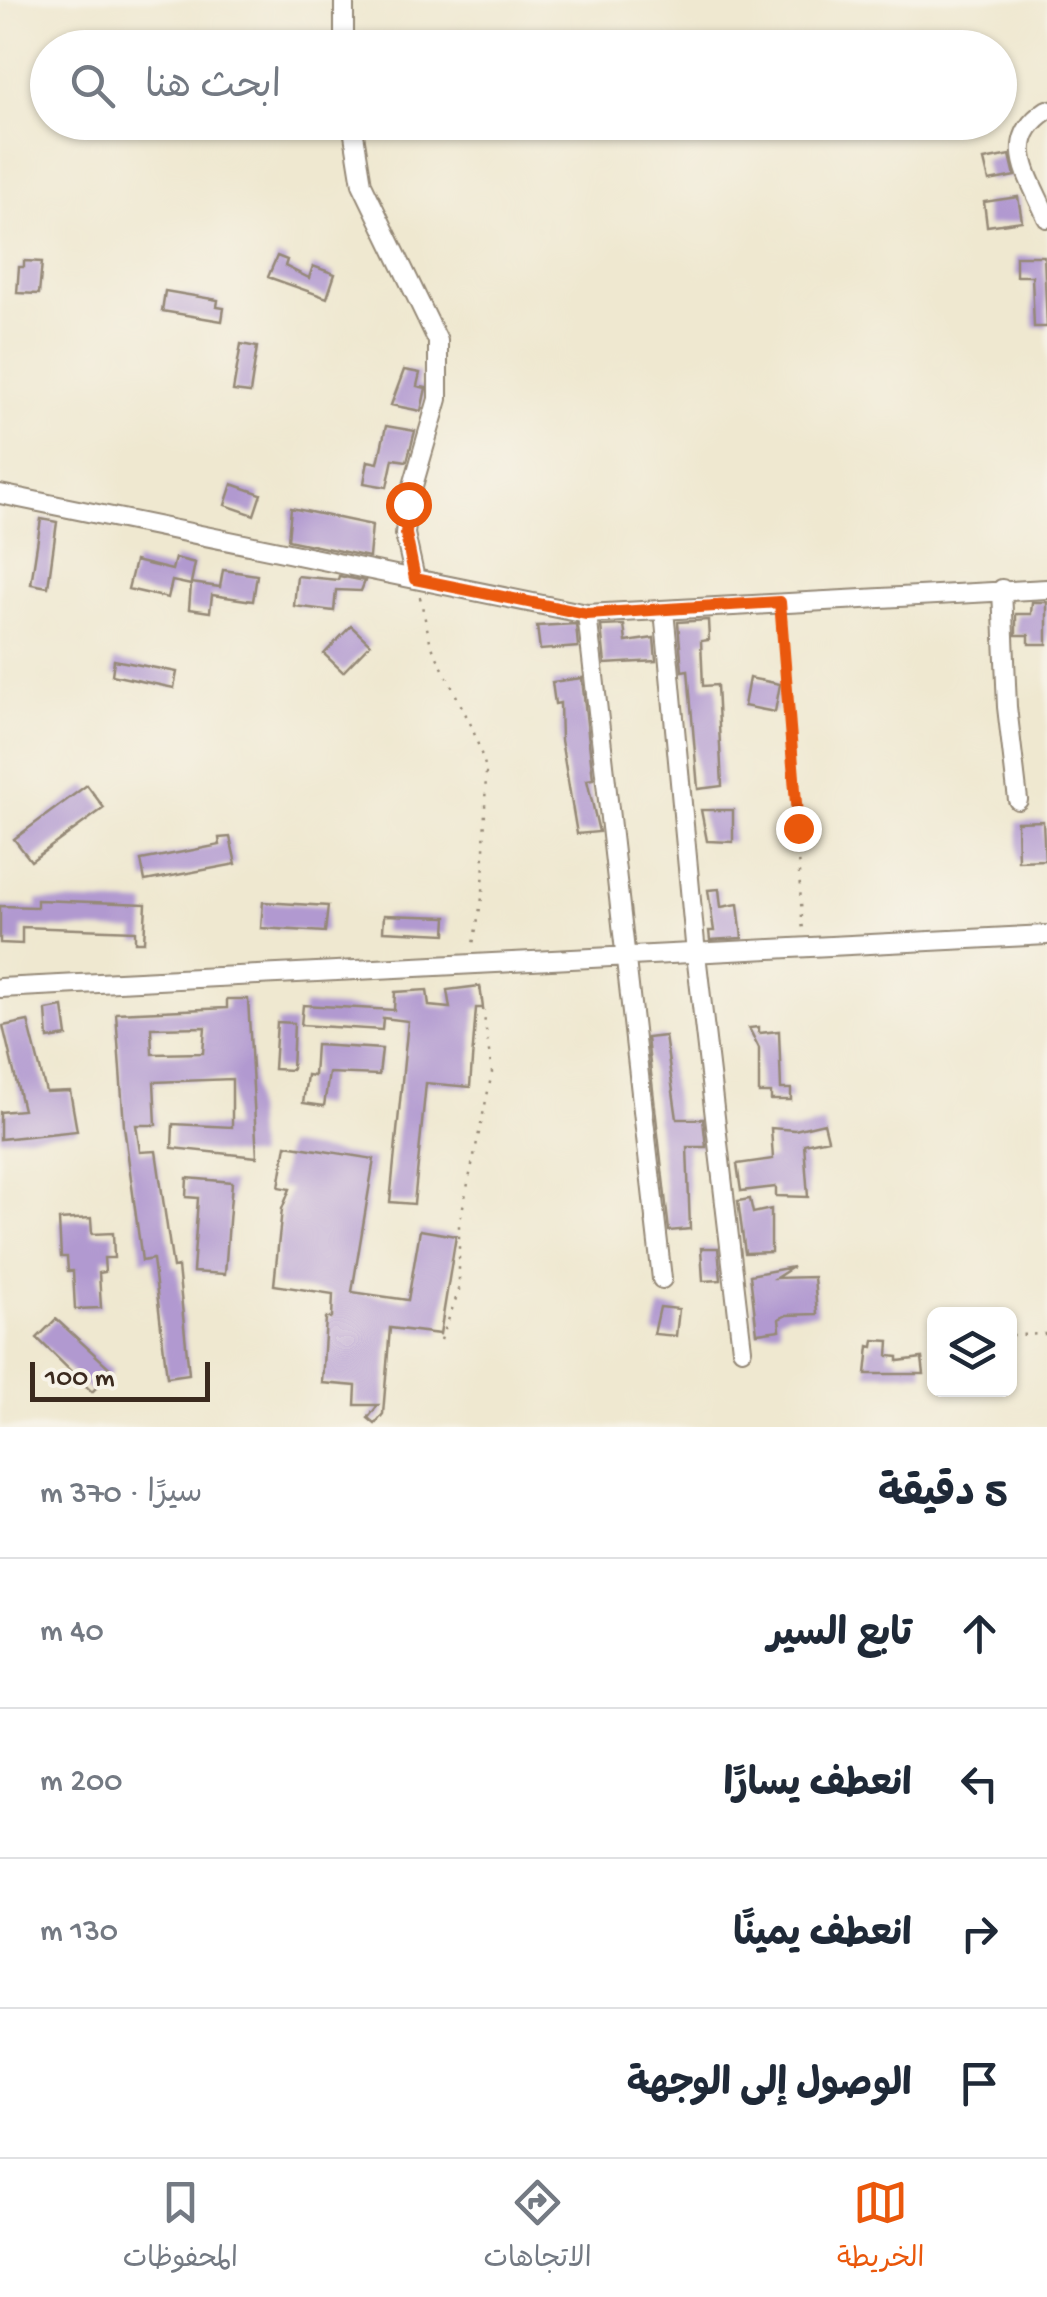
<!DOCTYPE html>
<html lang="ar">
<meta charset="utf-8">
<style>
:root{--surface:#fff;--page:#f6f6f7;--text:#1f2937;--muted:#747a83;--line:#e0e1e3;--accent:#ea580c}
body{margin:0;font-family:"Gochi Hand","Playpen Sans Arabic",sans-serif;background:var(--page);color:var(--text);direction:rtl}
.controls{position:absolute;right:30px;bottom:30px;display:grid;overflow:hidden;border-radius:15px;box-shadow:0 2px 8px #0004}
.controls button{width:90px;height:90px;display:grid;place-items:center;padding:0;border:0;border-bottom:2px solid var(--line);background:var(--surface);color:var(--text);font:50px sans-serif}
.scale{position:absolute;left:30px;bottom:25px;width:180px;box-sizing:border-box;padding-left:10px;border:5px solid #3b2a1e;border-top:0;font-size:28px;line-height:35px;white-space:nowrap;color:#3b2a1e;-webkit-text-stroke:8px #f7f3e8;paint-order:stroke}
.stop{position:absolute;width:30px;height:30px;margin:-22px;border:8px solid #ea580c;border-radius:50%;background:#fff}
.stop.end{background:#ea580c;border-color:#fff;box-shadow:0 2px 10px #0008}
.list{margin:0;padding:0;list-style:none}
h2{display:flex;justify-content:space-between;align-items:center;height:130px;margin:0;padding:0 40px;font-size:42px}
h2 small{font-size:32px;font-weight:400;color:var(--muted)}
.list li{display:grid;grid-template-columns:65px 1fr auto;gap:30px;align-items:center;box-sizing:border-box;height:150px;padding:0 40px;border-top:2px solid var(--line)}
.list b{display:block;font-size:38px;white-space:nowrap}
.list em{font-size:32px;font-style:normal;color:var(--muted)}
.icon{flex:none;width:55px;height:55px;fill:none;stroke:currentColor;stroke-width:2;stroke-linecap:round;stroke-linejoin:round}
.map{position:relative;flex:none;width:1047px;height:1427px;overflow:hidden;direction:ltr}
.search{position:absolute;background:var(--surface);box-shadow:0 2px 8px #0004;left:30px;right:30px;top:30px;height:110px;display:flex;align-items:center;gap:25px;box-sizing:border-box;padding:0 35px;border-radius:55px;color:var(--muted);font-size:38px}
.sheet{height:730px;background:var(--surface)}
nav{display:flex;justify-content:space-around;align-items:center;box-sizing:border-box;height:140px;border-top:2px solid var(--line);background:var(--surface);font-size:28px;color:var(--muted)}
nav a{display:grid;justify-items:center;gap:5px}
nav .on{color:var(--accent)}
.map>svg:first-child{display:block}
.building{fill:#b199d0;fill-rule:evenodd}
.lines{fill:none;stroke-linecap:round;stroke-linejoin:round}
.minor-casing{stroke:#958977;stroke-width:22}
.path{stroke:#958977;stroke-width:2.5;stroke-dasharray:2.5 8;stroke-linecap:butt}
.minor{stroke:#fff;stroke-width:18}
.route{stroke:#ea580c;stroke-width:12}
</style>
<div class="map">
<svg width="1047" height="1427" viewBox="0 0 1047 1427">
<rect width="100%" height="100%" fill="#f7f3e8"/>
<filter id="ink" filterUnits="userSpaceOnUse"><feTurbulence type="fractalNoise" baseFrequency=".01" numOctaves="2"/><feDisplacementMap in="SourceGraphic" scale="20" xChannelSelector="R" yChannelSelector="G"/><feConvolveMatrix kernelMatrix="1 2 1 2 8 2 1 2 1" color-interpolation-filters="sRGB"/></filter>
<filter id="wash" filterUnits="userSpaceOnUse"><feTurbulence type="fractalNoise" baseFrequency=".0048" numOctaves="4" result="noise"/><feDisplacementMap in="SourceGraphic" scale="40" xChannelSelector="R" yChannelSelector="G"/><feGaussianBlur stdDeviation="2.25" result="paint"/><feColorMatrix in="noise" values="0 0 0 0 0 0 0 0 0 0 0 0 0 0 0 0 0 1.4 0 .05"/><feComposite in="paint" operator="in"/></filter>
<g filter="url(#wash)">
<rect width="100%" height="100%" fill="#efe8d0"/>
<g id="blocks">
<path class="building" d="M1010,155L1015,176L989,181L984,160Z
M1018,197L1022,221L987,226L984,202Z
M277,256L287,260L285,266L309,278L313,266L335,274L327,298L268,277Z
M1016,256H1044L1047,327H1034L1032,276H1016Z
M24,261L42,262L39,294L17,293L19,267H24Z
M165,291L218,300L217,307L224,308L222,321L162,311Z
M241,344L257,347L250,393L233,391Z
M404,370L420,373L417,386L426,388L421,411L391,405Z
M386,426L415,431L407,461L393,459L387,487L364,483L368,461L378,463Z
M232,484L261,494L254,515L225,505Z
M291,508L372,525L369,557L288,540Z
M41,519L57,522L48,587L31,584Z
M175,558L195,563L191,583L220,587L223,570L257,575L253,601L212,595L210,612L189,609L191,585L172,581L168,598L128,589L135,561L172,570Z
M297,576L338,580L339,576L365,581L361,591L336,590L334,611L294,606Z
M1032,602H1047V644H1029V635H1016V614H1031Z
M708,620L709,640L701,641L703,686L717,685L722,786L698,789L688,670L682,671L678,622Z
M576,624L578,647L540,650L537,626Z
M624,625L626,642L654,638L656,661L605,664L601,626Z
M351,626L370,644L343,672L324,654Z
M114,660L177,672L174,688L112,675Z
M582,678L593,779L587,780L599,832L577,834L561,740L560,703L555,704L552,682Z
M749,678L780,684L775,712L744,706Z
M87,785L104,808L31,861L14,839Z
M701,810H733V842L707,841Z
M1043,821L1045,860L1018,861L1017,822Z
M230,837L236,864L145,881L141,860L220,845L219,838Z
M719,889L721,907L738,904L742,938L710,940L709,931H714L708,890Z
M37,900L146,904L144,942H135V931L22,927V944L0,943V906L37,907Z
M263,902L328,906L325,932L261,928Z
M384,915L447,917L446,934L383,931Z
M480,986L483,1008H476L470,1087L426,1083L414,1204L390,1202L408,1021L383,1018L382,1030L301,1025L303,1005L394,1010L395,992L427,990L429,1006L450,1008L447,990Z
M227,999H248L257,1157L172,1148L173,1124L232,1127V1079L154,1082L156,1125H136L140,1152L156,1151L173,1268L178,1267L189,1374L167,1377L153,1259L142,1261L124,1126L116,1013L227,1008ZM205,1027L203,1053L152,1054L151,1028Z
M63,1007L67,1036L48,1039L46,1010Z
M28,1021L46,1092L70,1091L77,1131L0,1139V1112L23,1110L3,1026Z
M277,1022L294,1023L292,1070L274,1069Z
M759,1027V1033L779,1031L781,1089H791V1100H771V1093H759V1048L749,1028Z
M665,1036L677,1119H703L706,1147H687L690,1229L669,1231L647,1038Z
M316,1045L382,1049L379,1075L329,1073L324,1106L303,1103L307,1075L314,1076Z
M824,1123L828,1139L804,1144L808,1197L776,1196V1187L741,1191L737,1164L773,1159L771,1128L795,1130Z
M286,1145L374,1159L352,1292L408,1300L420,1230L456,1236L440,1334L390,1328L383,1414L375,1424L368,1418L378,1405H355L356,1386L322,1383L326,1318H332L333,1294L274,1285L282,1209L290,1189L279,1187Z
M187,1178L232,1182L225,1274L193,1272L198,1198L186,1197Z
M750,1199L753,1213L771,1209V1252L745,1253L738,1201Z
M91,1218L92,1234L113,1233L114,1258H104L105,1272L99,1273L101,1308L75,1309L73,1271H68L67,1257H61L59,1220Z
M701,1248H718L721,1280L703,1281Z
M793,1267L776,1278L814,1277L817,1314L787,1315L779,1319L780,1330L757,1333L750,1275Z
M660,1307L679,1309L676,1336L654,1334Z
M56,1319L113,1371L92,1392L37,1338Z
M874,1340L889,1341L888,1356L898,1357V1361L922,1358L924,1374H866L869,1346L873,1347Z"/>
</g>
</g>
<g filter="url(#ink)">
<use href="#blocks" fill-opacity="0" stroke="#958977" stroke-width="2.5"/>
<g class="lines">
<g class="minor-casing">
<path id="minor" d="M344,0V48
M1047,110C1000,141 1030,177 1047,218
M352,122L362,184L438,341V399L408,503L405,534L415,579L587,614L1047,589
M0,494L415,579
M1002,589L1007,707L1018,800
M664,610L696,954L742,1349
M587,614L662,1279
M0,988L1047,935"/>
</g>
<path class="path" d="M420,597L431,645L472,727L486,768L483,893L472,949
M782,621L803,932
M1012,1335L1047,1334
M441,1340L459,1290V1225L492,1073L479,980"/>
<use href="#minor" class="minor"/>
</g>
</g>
<g class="lines" filter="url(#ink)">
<path class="route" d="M408,504L406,534L415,579L587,614L780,602L798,828"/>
</g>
</svg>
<div class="controls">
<button><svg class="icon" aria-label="layers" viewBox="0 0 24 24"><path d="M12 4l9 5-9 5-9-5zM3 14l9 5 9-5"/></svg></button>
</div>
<div class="scale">100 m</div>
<div class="stop" style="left:408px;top:504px"></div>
<div class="stop end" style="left:798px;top:828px"></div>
<div class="search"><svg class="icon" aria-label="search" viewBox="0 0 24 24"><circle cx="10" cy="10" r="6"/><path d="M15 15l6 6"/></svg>ابحث هنا</div>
</div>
<section class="sheet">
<h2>5 دقيقة<small>سيرًا · 370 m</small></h2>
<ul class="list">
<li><svg class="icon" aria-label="ahead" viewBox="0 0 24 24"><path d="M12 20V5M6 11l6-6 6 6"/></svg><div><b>تابع السير</b></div><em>40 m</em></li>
<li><svg class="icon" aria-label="left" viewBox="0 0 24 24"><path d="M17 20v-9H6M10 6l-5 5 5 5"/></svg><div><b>انعطف يسارًا</b></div><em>200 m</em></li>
<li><svg class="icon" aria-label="right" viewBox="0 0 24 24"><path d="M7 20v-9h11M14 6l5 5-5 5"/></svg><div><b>انعطف يمينًا</b></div><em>130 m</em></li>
<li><svg class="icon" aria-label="arrive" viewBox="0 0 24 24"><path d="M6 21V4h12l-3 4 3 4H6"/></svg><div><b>الوصول إلى الوجهة</b></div></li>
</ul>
</section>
<nav>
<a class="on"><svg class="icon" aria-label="map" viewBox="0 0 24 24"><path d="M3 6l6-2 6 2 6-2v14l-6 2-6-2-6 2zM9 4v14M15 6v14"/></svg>الخريطة</a>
<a><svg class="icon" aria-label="directions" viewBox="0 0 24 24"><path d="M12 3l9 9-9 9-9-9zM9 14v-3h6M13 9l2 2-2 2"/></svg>الاتجاهات</a>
<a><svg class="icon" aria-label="saved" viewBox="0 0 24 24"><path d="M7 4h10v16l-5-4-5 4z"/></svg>المحفوظات</a>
</nav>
